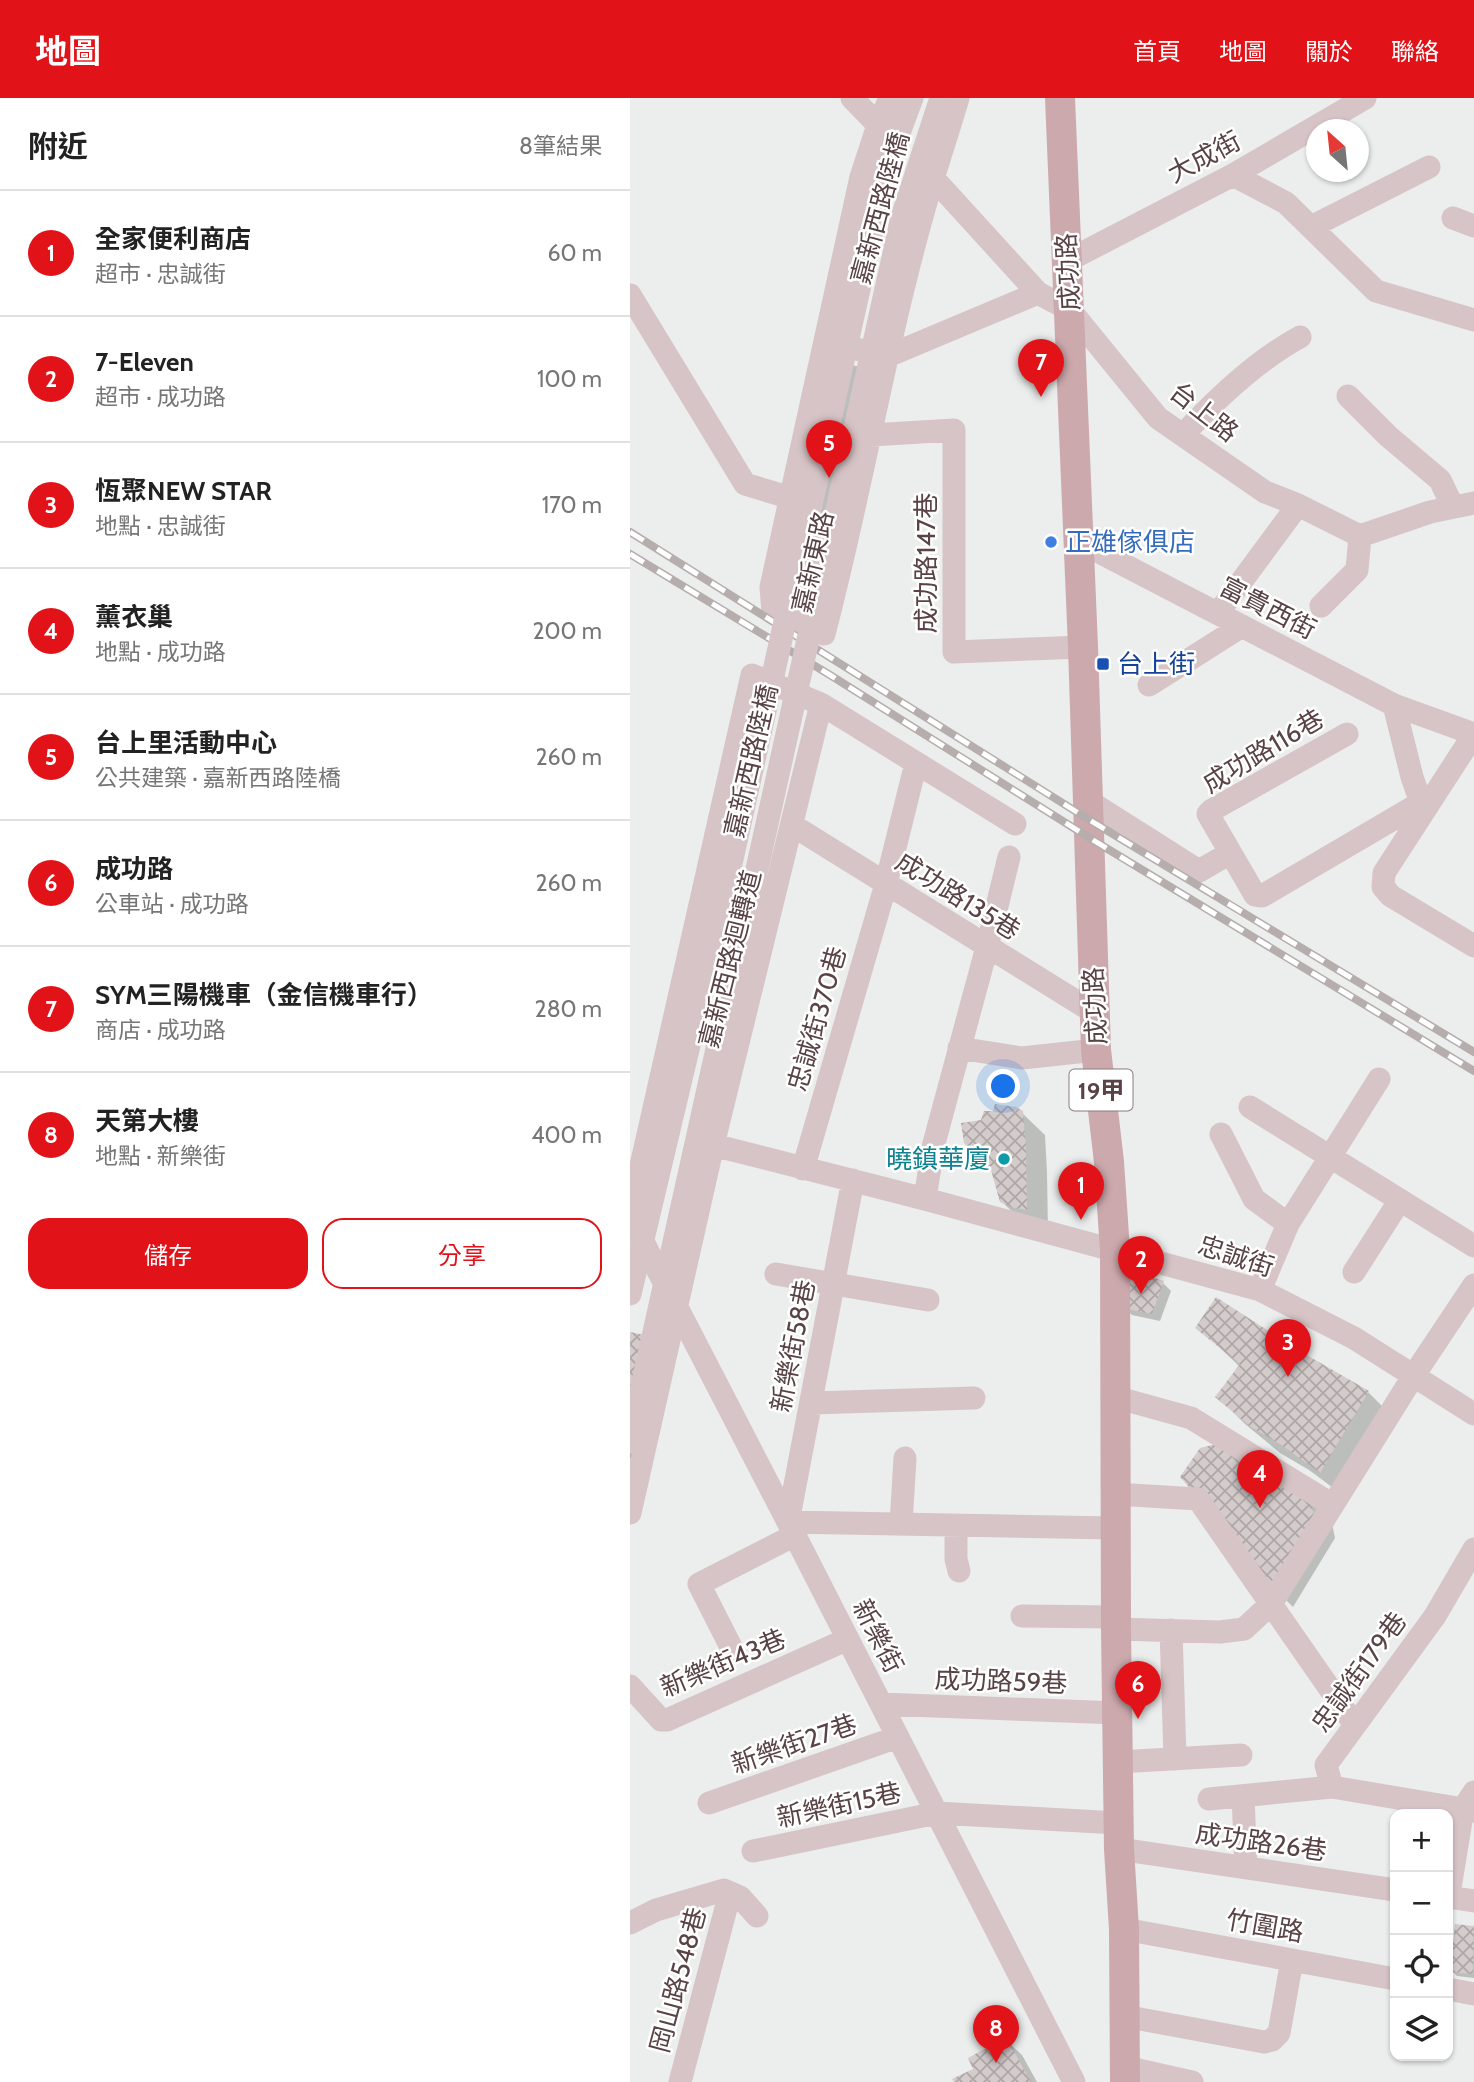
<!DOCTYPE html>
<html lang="zh-TW">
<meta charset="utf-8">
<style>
:root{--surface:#fff;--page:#f2f2f2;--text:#222;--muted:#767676;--line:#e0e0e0;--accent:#e11319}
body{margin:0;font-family:Cabin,"Noto Sans TC",sans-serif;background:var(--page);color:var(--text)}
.controls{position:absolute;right:21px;bottom:21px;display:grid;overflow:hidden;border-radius:14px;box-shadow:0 2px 5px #0004}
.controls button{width:63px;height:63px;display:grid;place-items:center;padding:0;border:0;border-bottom:2px solid var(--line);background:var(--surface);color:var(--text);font:35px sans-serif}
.compass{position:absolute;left:676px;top:21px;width:63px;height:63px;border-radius:50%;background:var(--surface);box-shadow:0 2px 5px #0004;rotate:333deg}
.you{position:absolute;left:374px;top:989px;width:24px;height:24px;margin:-18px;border:5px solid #fff;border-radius:50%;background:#1a73e8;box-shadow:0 0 0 10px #1a73e833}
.badge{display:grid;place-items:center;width:46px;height:46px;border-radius:50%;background:var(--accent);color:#fff;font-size:23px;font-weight:700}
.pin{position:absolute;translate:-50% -58px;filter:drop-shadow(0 2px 4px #0008)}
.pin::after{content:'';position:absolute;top:37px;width:24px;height:21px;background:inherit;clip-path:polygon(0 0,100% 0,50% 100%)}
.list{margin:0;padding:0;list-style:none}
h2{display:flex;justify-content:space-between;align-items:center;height:91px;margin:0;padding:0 28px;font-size:30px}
h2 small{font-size:23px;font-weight:400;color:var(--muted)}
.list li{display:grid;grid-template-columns:46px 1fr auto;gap:21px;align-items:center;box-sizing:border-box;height:126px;padding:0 28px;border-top:2px solid var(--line)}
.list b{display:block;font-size:26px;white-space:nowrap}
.list p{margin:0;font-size:23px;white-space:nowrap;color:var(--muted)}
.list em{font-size:23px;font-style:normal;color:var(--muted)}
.actions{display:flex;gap:14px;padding:21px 28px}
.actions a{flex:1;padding:16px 0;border:2px solid var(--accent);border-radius:21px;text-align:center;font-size:24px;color:var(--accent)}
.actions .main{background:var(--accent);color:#fff}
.icon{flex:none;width:38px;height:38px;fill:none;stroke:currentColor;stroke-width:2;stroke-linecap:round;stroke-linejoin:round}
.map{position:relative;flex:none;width:844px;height:1984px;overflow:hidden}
header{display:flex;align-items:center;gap:42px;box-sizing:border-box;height:98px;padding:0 35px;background:var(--accent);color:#fff}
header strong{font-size:33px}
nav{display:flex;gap:38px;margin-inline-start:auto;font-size:24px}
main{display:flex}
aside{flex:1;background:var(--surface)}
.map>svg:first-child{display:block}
.shadow{fill:#0003}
.building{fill:url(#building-cross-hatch)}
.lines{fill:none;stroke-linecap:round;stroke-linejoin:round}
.minor{stroke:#d7c4c6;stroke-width:23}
.major{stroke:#cca9ad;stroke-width:30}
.rail-casing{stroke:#b6adad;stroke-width:8}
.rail{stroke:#fff;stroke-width:5;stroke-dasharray:16;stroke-linecap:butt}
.minor-bridge{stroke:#d7c4c6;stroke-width:23}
.shop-dot{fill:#3f7fe0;stroke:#fff;stroke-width:2.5}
.transit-dot{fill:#1a4fb4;stroke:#fff;stroke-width:2.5}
.culture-dot{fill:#0f9aa8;stroke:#fff;stroke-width:2.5}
.labels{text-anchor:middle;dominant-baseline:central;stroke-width:5;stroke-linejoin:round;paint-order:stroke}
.shield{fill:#fff;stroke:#8b7b7e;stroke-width:2}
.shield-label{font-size:24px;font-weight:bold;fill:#594346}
.street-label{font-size:26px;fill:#594346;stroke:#fff}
.shop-label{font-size:26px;fill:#366cbe;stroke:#fff;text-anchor:start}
.transit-label{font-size:26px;fill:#164399;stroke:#fff;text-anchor:start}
.culture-label{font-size:26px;fill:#0d838f;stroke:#fff;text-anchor:end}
</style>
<header>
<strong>地圖</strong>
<nav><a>首頁</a><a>地圖</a><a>關於</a><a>聯絡</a></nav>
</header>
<main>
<aside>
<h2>附近<small>8筆結果</small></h2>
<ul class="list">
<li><span class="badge">1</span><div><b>全家便利商店</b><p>超市 · 忠誠街</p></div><em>60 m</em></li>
<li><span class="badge">2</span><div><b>7-Eleven</b><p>超市 · 成功路</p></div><em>100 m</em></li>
<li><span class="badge">3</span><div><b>恆聚NEW STAR</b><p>地點 · 忠誠街</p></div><em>170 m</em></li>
<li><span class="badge">4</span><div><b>薰衣巢</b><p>地點 · 成功路</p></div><em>200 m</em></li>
<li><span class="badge">5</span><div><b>台上里活動中心</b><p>公共建築 · 嘉新西路陸橋</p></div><em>260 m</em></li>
<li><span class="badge">6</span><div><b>成功路</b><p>公車站 · 成功路</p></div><em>260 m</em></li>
<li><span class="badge">7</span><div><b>SYM三陽機車（金信機車行）</b><p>商店 · 成功路</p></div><em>280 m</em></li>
<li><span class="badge">8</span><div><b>天第大樓</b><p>地點 · 新樂街</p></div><em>400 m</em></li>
</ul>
<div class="actions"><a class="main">儲存</a><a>分享</a></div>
</aside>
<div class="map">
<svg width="844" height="1984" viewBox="0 0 844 1984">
<defs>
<pattern id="building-cross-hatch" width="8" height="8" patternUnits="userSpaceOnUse" patternTransform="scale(1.75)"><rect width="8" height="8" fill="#d4cbcb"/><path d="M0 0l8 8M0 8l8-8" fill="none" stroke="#afa6a7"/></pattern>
</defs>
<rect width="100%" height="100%" fill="#ebeeec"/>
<path class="shadow" d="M201,263L246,272L209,509L164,500Z
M392,1015L415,1037L417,1074L418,1133L394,1125L371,1103Z
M533,1185L541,1193L530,1223L502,1217L494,1209Z
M568,1229L667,1254L738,1294L765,1321L718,1401L679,1372L650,1355L615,1326L588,1299L610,1269Z
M680,1404L702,1426L705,1440L663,1509L635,1481Z
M826,1828L844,1830V1880L827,1878L822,1873Z
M376,1942L392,1957L407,1984H326L346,1972Z"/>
<path class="building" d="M365,1006L386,1009L393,1013L396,1051L397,1112L384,1110L370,1104L361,1072L334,1045L331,1025L351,1022L354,1013H363Z
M511,1175L534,1183L522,1216L492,1210L493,1182Z
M586,1199L668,1252L739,1293L690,1375L650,1346L621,1329L585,1299L610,1266L565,1230Z
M0,1234L29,1240L2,1363L0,1362Z
M586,1346L681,1402L684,1418L640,1489L615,1453L550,1379L570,1350Z
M825,1826L844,1828L843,1876L820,1874Z
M376,1939L401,1984H324L322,1981L343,1971L338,1960Z"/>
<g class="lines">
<path class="minor" d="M222,0L248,27
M260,0L248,27L231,79L141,489L143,515L194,536C230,399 253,259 291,122C302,81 316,41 328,0
M603,77L656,105L746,193L844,222
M304,81L408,195L440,212L528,320L635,394L668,407L730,438L800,414L844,405
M823,120L844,128
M681,129L799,69
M437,163L603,77L735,0
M0,197L115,386L161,400
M198,245L258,258L408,195
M718,298L758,338L810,382L823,409
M241,337L324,332V554L453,549
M553,337C587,300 626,263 670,239
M448,443L764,607L844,636
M691,508L727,472L730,438
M588,515L668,407
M519,587L612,528
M191,606L385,726
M717,636L582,712L578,716L625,797L632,798L787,707L789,699L782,679L764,607
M844,636L754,775L753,789L761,798L844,848
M457,702L569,773L600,755
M162,727L465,915
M329,950L392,960L466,952
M620,1009L844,1148
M591,1036L624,1101L658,1126
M83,1047L295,1101L630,1192L724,1240L844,1316
M173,1071L256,786L286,665
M223,1082L158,1424L485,1430
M295,1101L303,1049L357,849L379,759
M0,1116L122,577L191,606L83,1047L0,1415
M8,1134L158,1424L444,1984
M724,1174L770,1102
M146,1176L298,1202
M630,1192L658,1126L749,981
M485,1299L561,1320L703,1407
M181,1305L344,1300
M485,1396L568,1401L725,1627
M271,1426L275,1360
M326,1428V1461L329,1473
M392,1518L486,1519
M486,1531L590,1534L614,1531L641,1506L784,1277L844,1187
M541,1532L545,1661
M102,1551L69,1486L165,1437
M0,1588L31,1622H37L218,1541
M251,1606L488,1615
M488,1664L611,1657
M702,1689L696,1667L805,1518L844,1451
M613,1698L616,1770
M579,1701L702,1689L844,1713
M79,1705L268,1639
M489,1751L765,1792
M123,1753L307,1715L488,1725
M818,1799L844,1803
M818,1802L833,1711L844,1694
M0,1825L26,1812L94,1792L110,1799L127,1818
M494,1831L765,1881
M818,1891L844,1896
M494,1918L634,1944L642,1942L649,1935L662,1862
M495,1969L562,1984
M50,1984L100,1795"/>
<path class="major" d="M430,0L453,549L466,952L479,1064L485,1152L486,1531L489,1751L494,1831L495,1984"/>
<g class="rail-casing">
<path id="rail" d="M0,434L458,721L844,954
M0,456L200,577L458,739L844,973"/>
</g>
<use href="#rail" class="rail"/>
<path class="minor-bridge" d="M0,1196L84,842L256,70L282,0
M0,1342L272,119L311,0"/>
</g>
<circle class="shop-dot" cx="421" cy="444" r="7"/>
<rect class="transit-dot" x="466" y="559" width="14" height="14" rx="3.5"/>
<circle class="culture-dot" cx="374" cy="1061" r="7"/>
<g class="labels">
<rect class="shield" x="439.5" y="971.5" width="63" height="41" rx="5"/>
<g class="shield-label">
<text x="471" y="992">19甲</text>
</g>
<g class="street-label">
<text transform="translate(574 59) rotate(-28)">大成街</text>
<text transform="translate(250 110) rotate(-75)">嘉新西路陸橋</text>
<text transform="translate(438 174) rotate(-93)">成功路</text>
<text transform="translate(574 314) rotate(38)">台上路</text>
<text transform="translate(183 464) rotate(-77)">嘉新東路</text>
<text transform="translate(296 465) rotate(-90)">成功路147巷</text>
<text transform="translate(638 510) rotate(27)">富貴西街</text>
<text transform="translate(633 653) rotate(-31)">成功路116巷</text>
<text transform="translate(121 663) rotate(-77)">嘉新西路陸橋</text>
<text transform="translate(328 798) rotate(32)">成功路135巷</text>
<text transform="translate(100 861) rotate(-76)">嘉新西路迴轉道</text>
<text transform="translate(465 908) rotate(-93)">成功路</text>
<text transform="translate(187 921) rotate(-74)">忠誠街370巷</text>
<text transform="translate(606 1158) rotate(18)">忠誠街</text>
<text transform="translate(163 1248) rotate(-79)">新樂街58巷</text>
<text transform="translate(248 1538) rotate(63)">新樂街</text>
<text transform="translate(93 1565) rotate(-23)">新樂街43巷</text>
<text transform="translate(729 1574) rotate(-54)">忠誠街179巷</text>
<text transform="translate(371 1583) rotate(2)">成功路59巷</text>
<text transform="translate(164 1646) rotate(-19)">新樂街27巷</text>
<text transform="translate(209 1707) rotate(-12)">新樂街15巷</text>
<text transform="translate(631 1744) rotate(8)">成功路26巷</text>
<text transform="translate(635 1828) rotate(10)">竹圍路</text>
<text transform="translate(48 1882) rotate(-75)">岡山路548巷</text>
</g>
<g class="shop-label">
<text x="435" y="444">正雄傢俱店</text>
</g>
<g class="transit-label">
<text x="487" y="566">台上街</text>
</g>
<g class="culture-label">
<text x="360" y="1061">曉鎮華廈</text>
</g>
</g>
</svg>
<div class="controls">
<button>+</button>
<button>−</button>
<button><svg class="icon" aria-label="locate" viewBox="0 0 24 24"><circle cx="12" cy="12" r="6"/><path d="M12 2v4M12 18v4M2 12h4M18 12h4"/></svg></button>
<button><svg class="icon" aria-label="layers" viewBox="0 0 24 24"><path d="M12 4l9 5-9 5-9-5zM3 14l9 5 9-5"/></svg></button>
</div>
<svg class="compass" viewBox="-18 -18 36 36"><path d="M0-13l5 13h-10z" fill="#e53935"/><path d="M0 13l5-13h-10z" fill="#767676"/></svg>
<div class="you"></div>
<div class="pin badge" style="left:451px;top:1122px">1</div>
<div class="pin badge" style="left:511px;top:1196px">2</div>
<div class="pin badge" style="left:658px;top:1279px">3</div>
<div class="pin badge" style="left:630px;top:1410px">4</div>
<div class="pin badge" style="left:199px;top:380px">5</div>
<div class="pin badge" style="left:508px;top:1621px">6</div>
<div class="pin badge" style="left:411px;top:299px">7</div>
<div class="pin badge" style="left:366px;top:1965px">8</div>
</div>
</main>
